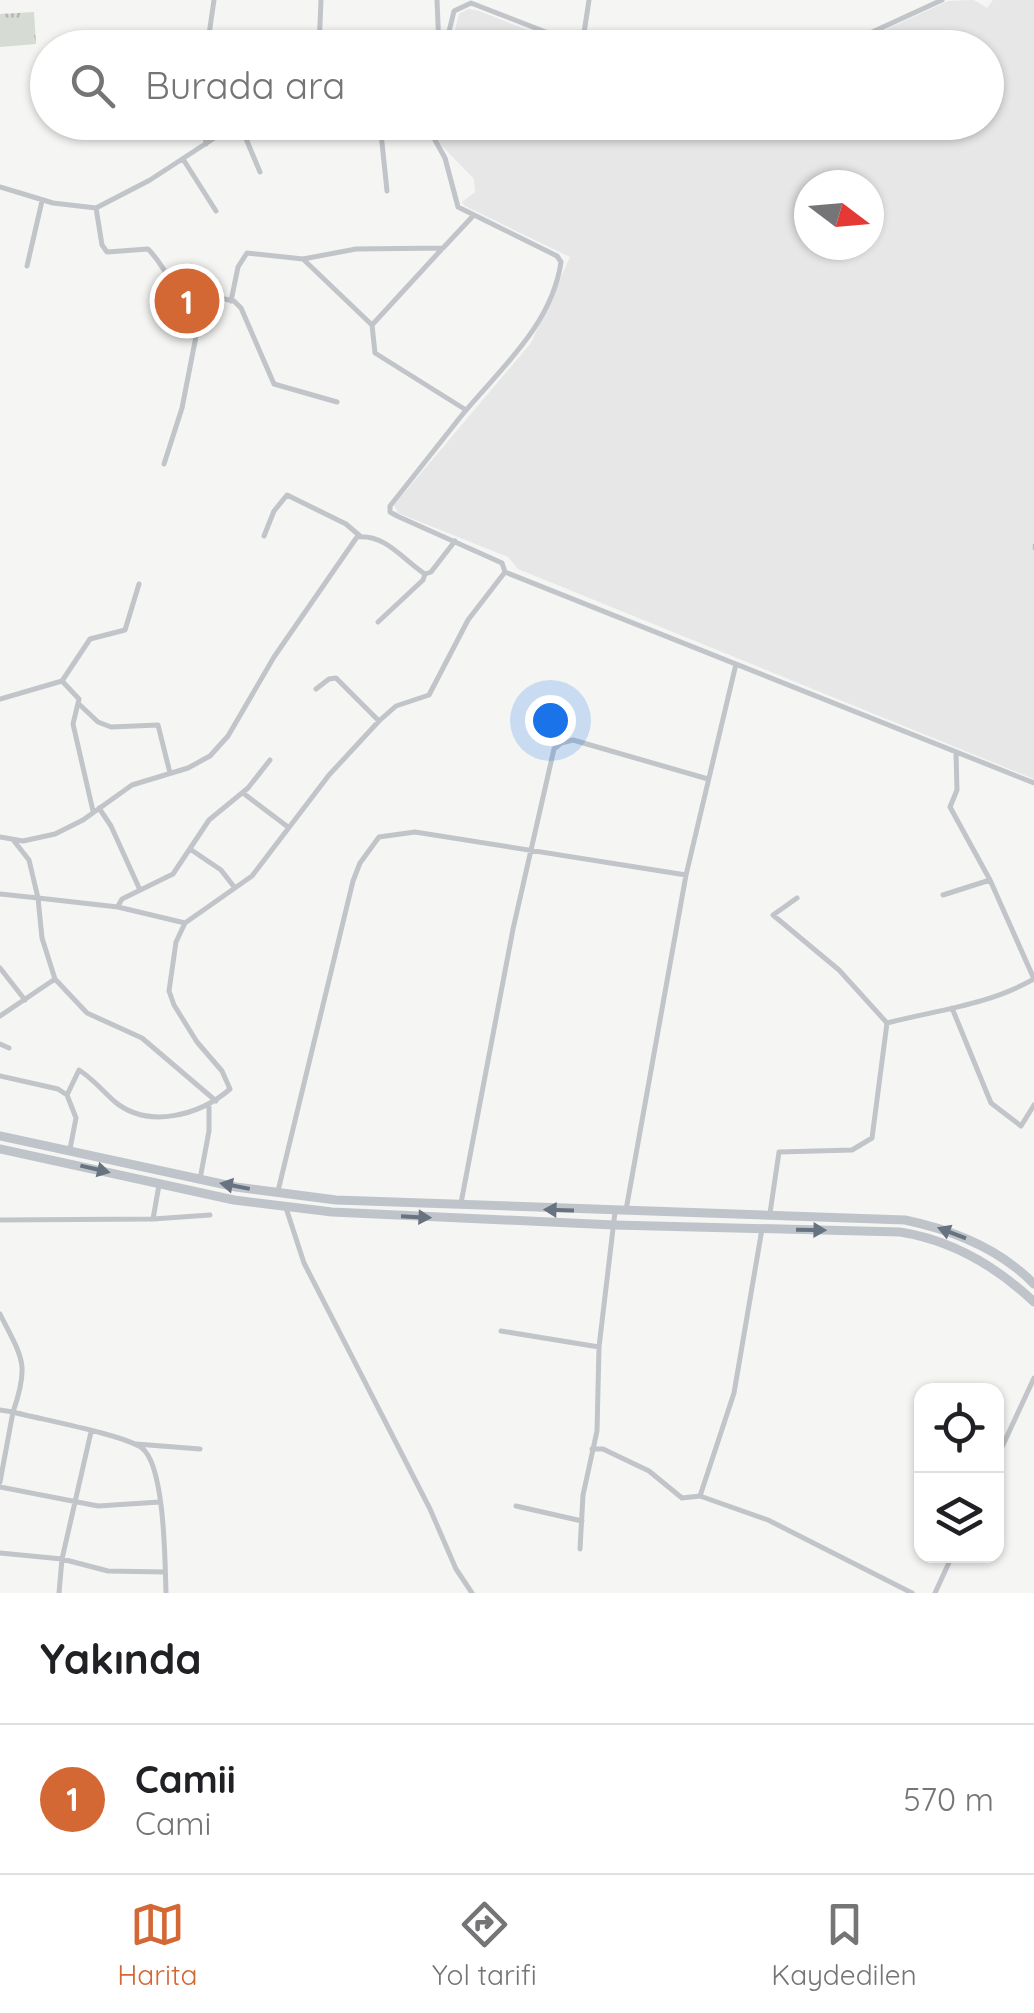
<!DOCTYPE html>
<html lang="tr">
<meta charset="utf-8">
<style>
:root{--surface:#fff;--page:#f2f2f2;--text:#202124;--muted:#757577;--line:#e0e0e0;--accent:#d36835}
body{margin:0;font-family:Quicksand,sans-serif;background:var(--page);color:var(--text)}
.controls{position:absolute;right:30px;bottom:30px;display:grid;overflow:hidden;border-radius:20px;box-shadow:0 2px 8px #0004}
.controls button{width:90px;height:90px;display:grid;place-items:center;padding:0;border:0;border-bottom:2px solid var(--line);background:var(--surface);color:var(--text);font:50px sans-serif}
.compass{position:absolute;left:794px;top:170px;width:90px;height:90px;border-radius:50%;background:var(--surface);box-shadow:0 2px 8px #0004;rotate:106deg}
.you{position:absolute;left:550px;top:720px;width:35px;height:35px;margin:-25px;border:8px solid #fff;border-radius:50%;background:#1a73e8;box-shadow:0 0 0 15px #1a73e833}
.badge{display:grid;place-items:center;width:65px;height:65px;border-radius:50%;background:var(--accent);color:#fff;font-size:32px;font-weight:700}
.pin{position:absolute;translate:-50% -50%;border:5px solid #fff;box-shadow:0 2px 10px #0006}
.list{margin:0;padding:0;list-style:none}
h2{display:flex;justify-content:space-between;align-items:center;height:130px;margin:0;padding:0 40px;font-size:42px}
h2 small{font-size:32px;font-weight:400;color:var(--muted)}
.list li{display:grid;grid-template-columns:65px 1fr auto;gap:30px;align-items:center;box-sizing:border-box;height:150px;padding:0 40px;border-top:2px solid var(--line)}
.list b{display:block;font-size:38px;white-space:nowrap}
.list p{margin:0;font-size:32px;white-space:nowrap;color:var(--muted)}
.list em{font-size:32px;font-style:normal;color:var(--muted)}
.icon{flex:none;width:55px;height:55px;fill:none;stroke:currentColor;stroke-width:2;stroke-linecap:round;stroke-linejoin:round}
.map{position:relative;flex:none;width:1034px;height:1593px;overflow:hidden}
.search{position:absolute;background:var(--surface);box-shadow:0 2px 8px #0004;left:30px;right:30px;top:30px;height:110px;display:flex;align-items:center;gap:25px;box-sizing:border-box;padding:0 35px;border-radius:55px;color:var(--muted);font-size:38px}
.sheet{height:280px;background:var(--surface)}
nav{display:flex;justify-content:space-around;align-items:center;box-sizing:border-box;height:140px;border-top:2px solid var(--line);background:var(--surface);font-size:28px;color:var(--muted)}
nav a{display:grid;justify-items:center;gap:5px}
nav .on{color:var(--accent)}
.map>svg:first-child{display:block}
.built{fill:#e6e7e6;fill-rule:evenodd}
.grass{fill:url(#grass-tufts)}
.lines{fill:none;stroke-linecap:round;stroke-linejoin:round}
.stream{stroke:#b8c1c6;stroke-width:2.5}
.minor{stroke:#c1c4c8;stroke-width:5}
.primary{stroke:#bec4ca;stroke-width:9}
.oneway{fill:#677381}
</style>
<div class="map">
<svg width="1034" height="1593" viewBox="0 0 1034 1593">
<defs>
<pattern id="grass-tufts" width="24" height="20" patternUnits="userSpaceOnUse" patternTransform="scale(2.5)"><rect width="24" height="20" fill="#d6dcd4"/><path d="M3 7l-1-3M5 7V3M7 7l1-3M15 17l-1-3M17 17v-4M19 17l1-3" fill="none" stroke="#b1b7b1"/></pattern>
</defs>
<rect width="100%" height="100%" fill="#f5f6f3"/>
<path class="built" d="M974,0L987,8L993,0H1034V779L518,569L508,557L398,513L394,505L531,343L570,257L465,206L462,202L475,192L474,179L440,144L429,123L986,122V48L848,47L948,1ZM809,185H869V245H809Z
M468,9L479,11L570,47H451L459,14Z"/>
<path class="grass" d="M34,12L36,44L0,47V14Z"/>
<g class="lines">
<path class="stream" d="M1034,545V549"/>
<path class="minor" d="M437,0L439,48
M582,46L589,0
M207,48L214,0
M319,48L321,0
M445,48L454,11L471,3L587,48
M754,48C764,43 775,35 786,35C808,36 818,49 844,45L942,0
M203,122L206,144
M343,122L387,133L423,122
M241,127L260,172
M381,133L387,191
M183,159L216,211
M0,187L53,203L96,208L150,180L219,135L262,122
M96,208L102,245L107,252L148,249C171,272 161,283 200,294
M303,259L372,325L441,250
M27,266L42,201
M231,301L238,267L247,253L303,259L356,249L443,248L473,216
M372,325L375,353L466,410
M164,464L182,408L198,326L200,294L234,301L241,308L274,384L337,402
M264,536L274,511L287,495L346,524L360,536
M505,572L1034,783
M378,622L423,580L425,574
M62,681L79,699L73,724L93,811
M316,689L329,679L336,678L379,721
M0,699L62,681L90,639L125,630L139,584
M80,705L98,722L111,727L158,725L170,773
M956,753L957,790L950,807L990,880L1034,979
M243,793L288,827
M99,808L111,826L140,890
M0,837L23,841L55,834L83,820L132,785L188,768L210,756L228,736L274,657L357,537C386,534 403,560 425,574L431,572L455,541
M190,849L221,870L235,888
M0,894L38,898L29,860L14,841
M943,895L990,880
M118,906L122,899L173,874L209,820L248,788L270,760
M0,968L25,1000
M55,979L87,1013L142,1038L216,1101
M952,1008L991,1103L1021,1126L1034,1105
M0,1016L55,979L42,938L38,898L118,907L185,923
M887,1023C938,1010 988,1005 1034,979
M0,1044L9,1048
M0,1076L58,1089L67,1095L76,1118L70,1149
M67,1095L79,1070C93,1079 102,1090 114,1101C148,1130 200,1115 230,1089L222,1071L197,1042L174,1005L169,991L176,942L185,923L252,876L329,775L379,721L396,706L429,695L468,620L505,572L502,563L397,516L390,512V506C414,476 438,445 462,415C500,369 552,325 561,262L557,256L458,207L445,158L425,122
M200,1179L209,1131V1104
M278,1191L353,881L360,863L379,837L415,832L686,875
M461,1203L513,929L554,749L561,743L573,740L708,779
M286,1208L304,1263L430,1509L456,1569L472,1593
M626,1210L686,875L736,664
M770,1213L779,1152L852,1150L872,1138L887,1023L839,970L773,915L797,898
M153,1219L210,1215
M0,1220L153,1219L159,1185
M0,1314C22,1358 30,1363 13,1412C39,1419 125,1435 142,1448C165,1466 165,1563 166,1593
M501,1331L599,1347
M0,1410L13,1412L0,1482
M136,1444L200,1449
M592,1449H603L649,1471L682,1498L700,1496L768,1520L912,1593
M996,1460L1034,1378
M0,1487L98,1506L160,1502
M700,1496L734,1393L762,1229
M516,1506L582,1521
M580,1549L583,1495L597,1431L599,1347L615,1212
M0,1553L62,1559L108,1571L165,1572
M59,1593L62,1559L91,1432
M935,1593L952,1556"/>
<path class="primary" d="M0,1136L236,1187L336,1200L905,1220C953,1230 999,1248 1034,1284
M0,1149L234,1200L332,1212L614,1225L900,1232C951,1240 997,1267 1034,1302"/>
</g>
<defs><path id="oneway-solid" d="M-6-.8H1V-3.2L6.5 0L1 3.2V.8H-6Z" transform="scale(2.5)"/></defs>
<g class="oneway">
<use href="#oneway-solid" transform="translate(95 1169) rotate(13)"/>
<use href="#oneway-solid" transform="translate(235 1186) rotate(-169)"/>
<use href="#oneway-solid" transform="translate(559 1210) rotate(-178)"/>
<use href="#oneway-solid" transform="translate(416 1217) rotate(3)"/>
<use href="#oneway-solid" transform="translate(811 1230) rotate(1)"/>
<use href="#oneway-solid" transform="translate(952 1233) rotate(-159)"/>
</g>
</svg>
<div class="controls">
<button><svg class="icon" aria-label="locate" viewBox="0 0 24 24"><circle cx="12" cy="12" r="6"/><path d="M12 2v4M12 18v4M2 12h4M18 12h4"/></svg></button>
<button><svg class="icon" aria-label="layers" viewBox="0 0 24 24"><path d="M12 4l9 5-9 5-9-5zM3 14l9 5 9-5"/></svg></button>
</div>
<svg class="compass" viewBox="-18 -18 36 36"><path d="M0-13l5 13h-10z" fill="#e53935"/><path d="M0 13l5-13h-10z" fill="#757577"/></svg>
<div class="you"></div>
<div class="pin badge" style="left:187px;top:301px">1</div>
<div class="search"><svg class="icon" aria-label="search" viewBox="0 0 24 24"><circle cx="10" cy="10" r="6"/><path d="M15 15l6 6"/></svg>Burada ara</div>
</div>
<section class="sheet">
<h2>Yakında<small></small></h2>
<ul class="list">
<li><span class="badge">1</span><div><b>Camii</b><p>Cami</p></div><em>570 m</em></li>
</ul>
</section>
<nav>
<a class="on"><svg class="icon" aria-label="map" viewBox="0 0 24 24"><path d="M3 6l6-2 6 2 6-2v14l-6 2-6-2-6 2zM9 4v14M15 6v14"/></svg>Harita</a>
<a><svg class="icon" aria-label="directions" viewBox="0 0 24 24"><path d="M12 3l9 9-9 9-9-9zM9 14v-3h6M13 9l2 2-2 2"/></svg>Yol tarifi</a>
<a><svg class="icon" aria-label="saved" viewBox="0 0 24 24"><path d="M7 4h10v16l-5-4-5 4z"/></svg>Kaydedilen</a>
</nav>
